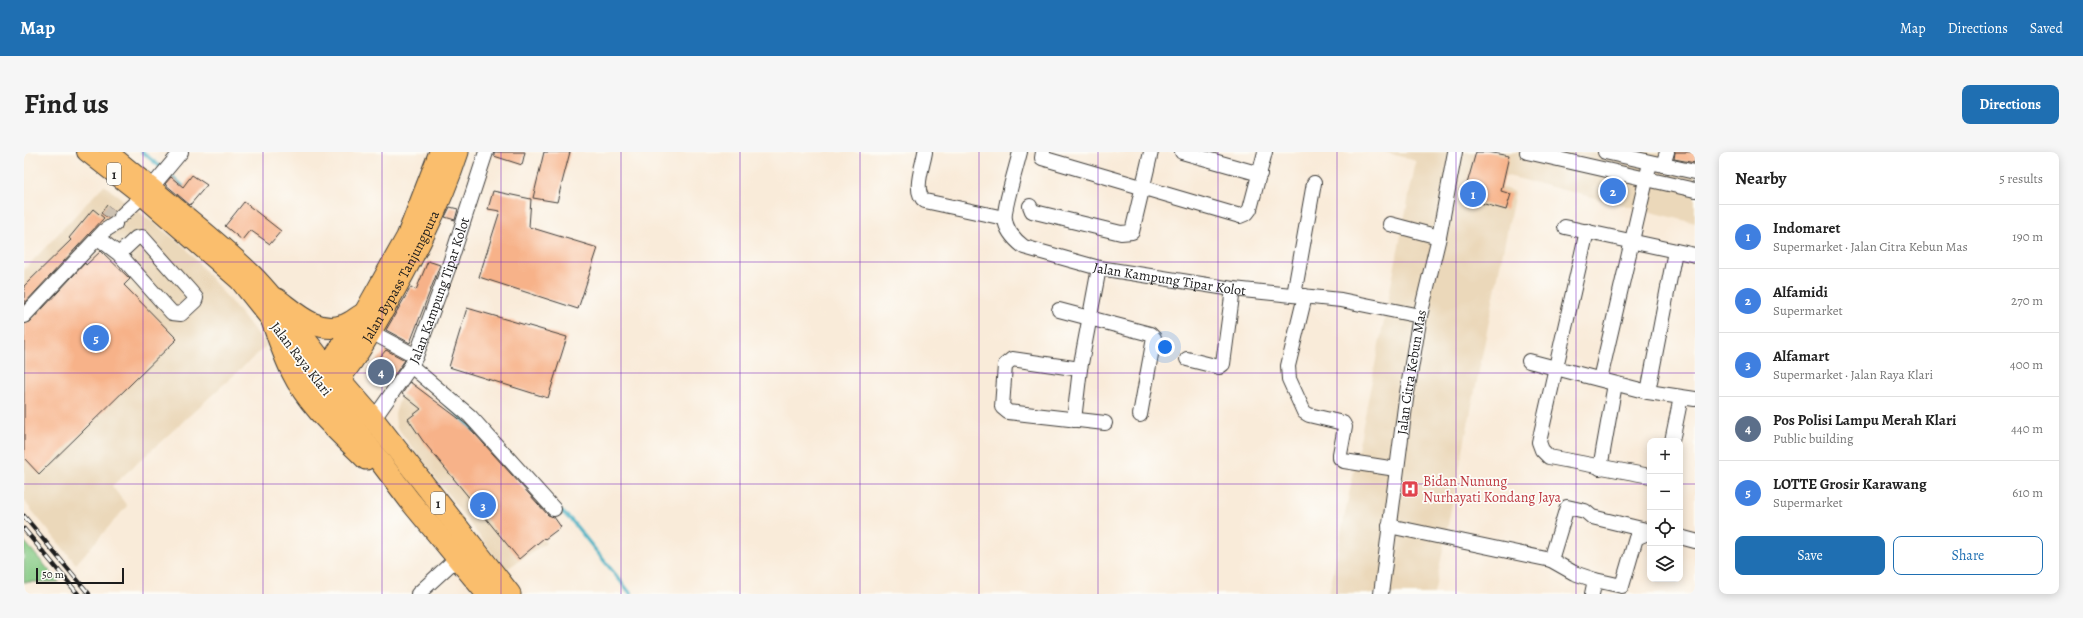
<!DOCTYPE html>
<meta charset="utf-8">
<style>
:root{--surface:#fff;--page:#f6f6f6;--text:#222;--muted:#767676;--line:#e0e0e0;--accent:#1f6fb2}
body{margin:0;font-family:Alegreya,serif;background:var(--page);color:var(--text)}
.controls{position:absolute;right:12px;bottom:12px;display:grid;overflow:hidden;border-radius:8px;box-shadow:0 2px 10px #0003}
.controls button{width:36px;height:36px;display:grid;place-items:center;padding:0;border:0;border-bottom:1px solid var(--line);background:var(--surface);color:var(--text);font:20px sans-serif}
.scale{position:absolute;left:12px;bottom:10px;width:88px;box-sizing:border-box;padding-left:4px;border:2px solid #1c1c1c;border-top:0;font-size:11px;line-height:14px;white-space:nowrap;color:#1c1c1c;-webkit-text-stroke:3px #fdfcf7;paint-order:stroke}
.you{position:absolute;left:1141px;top:195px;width:14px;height:14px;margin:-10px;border:3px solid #fff;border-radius:50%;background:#1a73e8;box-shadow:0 0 0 6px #1a73e833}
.badge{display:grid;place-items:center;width:26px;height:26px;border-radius:50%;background:var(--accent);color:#fff;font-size:13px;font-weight:700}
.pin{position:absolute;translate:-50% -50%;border:2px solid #fff;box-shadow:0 1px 4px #0006}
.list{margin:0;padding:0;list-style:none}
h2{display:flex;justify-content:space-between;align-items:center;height:52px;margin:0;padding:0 16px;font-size:17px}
h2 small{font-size:13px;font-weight:400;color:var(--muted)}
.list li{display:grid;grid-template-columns:26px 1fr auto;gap:12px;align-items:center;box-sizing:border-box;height:64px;padding:0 16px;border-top:1px solid var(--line)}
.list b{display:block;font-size:15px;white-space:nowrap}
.list p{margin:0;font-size:13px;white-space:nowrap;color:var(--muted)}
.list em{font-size:13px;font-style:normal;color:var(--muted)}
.actions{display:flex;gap:8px;padding:12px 16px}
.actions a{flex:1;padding:9px 0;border:1px solid var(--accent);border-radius:8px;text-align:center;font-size:14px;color:var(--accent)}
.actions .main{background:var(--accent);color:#fff}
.icon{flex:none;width:22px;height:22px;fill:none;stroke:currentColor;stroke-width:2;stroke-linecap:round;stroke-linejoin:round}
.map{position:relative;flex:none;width:1671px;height:442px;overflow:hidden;border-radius:8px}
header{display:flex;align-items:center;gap:24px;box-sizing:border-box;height:56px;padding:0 20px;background:var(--accent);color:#fff}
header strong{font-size:19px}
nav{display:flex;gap:22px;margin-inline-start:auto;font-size:14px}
.intro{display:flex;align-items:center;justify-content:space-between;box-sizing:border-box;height:96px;padding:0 24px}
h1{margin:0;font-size:28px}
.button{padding:10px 18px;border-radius:8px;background:var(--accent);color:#fff;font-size:14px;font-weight:700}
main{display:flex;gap:24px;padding:0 24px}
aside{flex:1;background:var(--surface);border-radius:8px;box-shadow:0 2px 10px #0003}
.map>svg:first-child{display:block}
.built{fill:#ebd8ba}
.green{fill:#85ca84;stroke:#507350}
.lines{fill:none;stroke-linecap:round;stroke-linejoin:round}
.stream{stroke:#43aec1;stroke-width:3.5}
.building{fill:#f7b289}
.minor-tunnel{stroke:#cdc2b3;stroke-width:14;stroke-dasharray:14 7;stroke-linecap:butt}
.minor-casing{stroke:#3d3b38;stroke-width:16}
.major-casing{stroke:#3d3b38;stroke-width:20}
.highway-casing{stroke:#3d3b38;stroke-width:23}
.minor{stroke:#fff;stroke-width:14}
.major{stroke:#fabe6d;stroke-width:18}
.highway{stroke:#fabe6d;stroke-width:21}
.rail-casing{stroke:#1c1c1c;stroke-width:4.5}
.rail{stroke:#fdfcf7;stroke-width:3;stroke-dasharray:9;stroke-linecap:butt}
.grid{fill:none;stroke:#7b2cbf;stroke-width:1;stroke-opacity:0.55}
.labels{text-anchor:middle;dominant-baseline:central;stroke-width:3.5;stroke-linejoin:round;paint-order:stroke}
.shield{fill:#fdfcf7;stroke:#605f5e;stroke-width:1}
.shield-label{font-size:13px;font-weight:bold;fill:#1c1c1c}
.street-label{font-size:14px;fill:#1c1c1c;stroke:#fdfcf7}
.health-label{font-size:14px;fill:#be3a42;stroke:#fdfcf7;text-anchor:start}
</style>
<header>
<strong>Map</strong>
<nav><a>Map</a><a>Directions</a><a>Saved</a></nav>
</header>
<div class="intro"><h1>Find us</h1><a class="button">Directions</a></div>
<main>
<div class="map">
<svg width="1671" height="442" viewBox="0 0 1671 442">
<rect width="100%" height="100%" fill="#fdfcf7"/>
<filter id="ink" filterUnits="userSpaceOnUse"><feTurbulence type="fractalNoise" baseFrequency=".025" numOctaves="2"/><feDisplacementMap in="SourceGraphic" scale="8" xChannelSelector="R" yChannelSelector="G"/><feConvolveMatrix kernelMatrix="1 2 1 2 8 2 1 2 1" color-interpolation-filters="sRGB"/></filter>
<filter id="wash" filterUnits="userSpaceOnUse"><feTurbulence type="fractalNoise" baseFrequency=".012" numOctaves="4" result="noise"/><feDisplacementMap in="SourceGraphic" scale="16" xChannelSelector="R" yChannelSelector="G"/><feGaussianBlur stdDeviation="0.9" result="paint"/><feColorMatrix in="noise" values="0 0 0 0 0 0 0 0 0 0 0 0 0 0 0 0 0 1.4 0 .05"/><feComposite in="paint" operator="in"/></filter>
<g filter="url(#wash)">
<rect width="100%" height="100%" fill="#f9ebd9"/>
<path class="built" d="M1361,0H1452L1446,25L1491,40L1410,442H1305L1392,9Z
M1464,0H1671V71L1480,23L1484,5Z
M80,33L161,95L243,193L88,334L103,354L52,412L0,349V118Z
M380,244L423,275L522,391L481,418L372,274L371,262L376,246Z"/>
<path class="green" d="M0,389L35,430H0Z"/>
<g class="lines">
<path class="stream" d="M118,0L139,17
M144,21L162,37
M422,252L451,279
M535,357L548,369L607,442"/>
</g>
<g id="blocks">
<path class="building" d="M470,0H501L498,13L470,4Z
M520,0H546L533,50L509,46Z
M1452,0H1464L1485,4L1477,39L1487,42L1482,58L1439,46Z
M1651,0H1671V11L1650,7Z
M168,23L183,33L166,53L141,32L147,25L159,35Z
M469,39L507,47L505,75L574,96L554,157L455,125L476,59L464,57Z
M220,50L257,79L246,92L226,78L218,88L201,74Z
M83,53L91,59L89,64L84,66L77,61Z
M426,55L434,57L431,68L421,65Z
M69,57L80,66L0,152V134L47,88L45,86Z
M77,99L106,127L100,133L153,187L15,322L0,306V172L6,170L61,111L62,113Z
M404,109L416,113L386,191L362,178L387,135L392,138Z
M443,156L543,185L524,246L425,215Z
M362,198L381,208L364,232L345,218Z
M386,230L442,272L524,363L530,365L537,375L521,387L520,386L495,407L399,289L384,267L397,257L378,242Z"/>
</g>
</g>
<g filter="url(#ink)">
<use href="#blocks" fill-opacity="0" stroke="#3d3b38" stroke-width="1"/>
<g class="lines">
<path class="minor-tunnel" d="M84,66L90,58"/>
<g class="minor-casing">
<g id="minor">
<path d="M901,0C899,14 888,40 901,49L980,66"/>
<path id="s1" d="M996,0C993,13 979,58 981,67C982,79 991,88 1000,95L1075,116L1209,137L1317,148L1396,164"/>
<path d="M1019,0L1018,6L1216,64L1223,61L1226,57L1241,0"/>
<path d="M1158,0L1236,22"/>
<path d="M1503,0L1671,38"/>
<path d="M1581,0L1671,20"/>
<path d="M1639,13L1643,0"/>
<path d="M1006,54L1008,59L1015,61L1097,81L1108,80L1127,0"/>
<path d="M97,64L127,36L157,0"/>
<path d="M1366,72L1415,85"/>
<path d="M1541,75L1671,103"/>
<path d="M1563,79L1515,290L1518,298L1525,305L1626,324"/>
<path d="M74,86L95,102L148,161L157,162L171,149L172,146L167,140L118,85L112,86L95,102"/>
<path d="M1270,143L1290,31"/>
<path d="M1281,144L1264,214L1265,227L1280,260L1285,263L1319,271L1321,275L1316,302V306L1320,309L1372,317"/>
<path d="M1035,158L1126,182L1130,186L1116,263"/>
<path d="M0,164L80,79L91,72"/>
<path d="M347,180L392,204"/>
<path d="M1163,207L1195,215L1199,212L1209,137"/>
<path d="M1505,209L1624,240L1671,247"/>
<path d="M387,214L446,264L530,357"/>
<path d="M1056,217L988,207L981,213L978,255L984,260L1081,271"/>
<path d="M1576,227L1626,11"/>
<path d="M1624,240L1651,99"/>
<path id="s2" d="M349,268L387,214L392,204L424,117L462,0"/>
<path d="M1050,268L1056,217L1075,116"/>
<path d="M1648,289L1657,245"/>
<path d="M1576,316L1591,232"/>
<path d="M1365,374L1527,408L1543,355L1561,359L1568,365L1626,379"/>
<path d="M1656,385L1671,389"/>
<path d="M1527,408L1550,421L1571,428L1598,434L1612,386L1626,380"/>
<path d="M394,442L433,406"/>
<path id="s3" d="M1357,442L1382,247L1396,164L1415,85L1431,0"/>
<path d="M1568,442L1571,428"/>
</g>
</g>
<g class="major-casing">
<path id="major" d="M62,0L118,44L215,129L292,225
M85,0C133,41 184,78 229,122C257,150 279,183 304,214"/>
</g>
<g class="highway-casing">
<g id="highway">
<path d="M416,0L383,85L341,160L304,214L292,225L386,349L463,442"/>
<path d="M253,147C272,161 294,183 320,173C327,171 333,165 339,162"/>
<path d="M248,169C254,186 260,204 268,220C285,255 315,280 342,307"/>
<path d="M304,214L343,259L486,442"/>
<path id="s4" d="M307,236C329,212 345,183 361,155C390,104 416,55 434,0"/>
</g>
</g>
<use href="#minor" class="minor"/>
<use href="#major" class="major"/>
<use href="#highway" class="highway"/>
<g class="rail-casing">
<path id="rail" d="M0,364L65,442
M0,377L54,442"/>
</g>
<use href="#rail" class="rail"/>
</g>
</g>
<path class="grid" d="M119,0V442M239,0V442M358,0V442M477,0V442M597,0V442M716,0V442M836,0V442M955,0V442M1074,0V442M1194,0V442M1313,0V442M1432,0V442M1552,0V442M0,110H1671M0,221H1671M0,332H1626M1656,332H1671"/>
<defs>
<g id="hospital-square" transform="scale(0.9)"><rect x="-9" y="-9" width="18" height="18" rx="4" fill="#e0444e" stroke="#fdfcf7"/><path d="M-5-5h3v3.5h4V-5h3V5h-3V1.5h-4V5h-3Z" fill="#fff"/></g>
</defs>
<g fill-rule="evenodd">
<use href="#hospital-square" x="1386" y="337"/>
</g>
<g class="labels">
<g class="shield">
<rect x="83" y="11" width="14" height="22" rx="3"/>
<rect x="407" y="340" width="14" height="22" rx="3"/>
</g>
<g class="shield-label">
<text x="90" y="22">1</text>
<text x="414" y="351">1</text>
</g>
<g class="street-label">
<text stroke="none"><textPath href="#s4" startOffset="132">Jalan Bypass Tanjungpura</textPath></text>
<text stroke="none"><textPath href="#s1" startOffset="253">Jalan Kampung Tipar Kolot</textPath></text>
<text stroke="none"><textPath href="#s2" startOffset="147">Jalan Kampung Tipar Kolot</textPath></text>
<text transform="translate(277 207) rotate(52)">Jalan Raya Klari</text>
<text stroke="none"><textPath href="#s3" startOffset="224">Jalan Citra Kebun Mas</textPath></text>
</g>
<g class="health-label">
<text x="1399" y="329">Bidan Nunung<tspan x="1399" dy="16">Nurhayati Kondang Jaya</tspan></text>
</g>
</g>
</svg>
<div class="controls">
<button>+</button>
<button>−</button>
<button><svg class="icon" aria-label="locate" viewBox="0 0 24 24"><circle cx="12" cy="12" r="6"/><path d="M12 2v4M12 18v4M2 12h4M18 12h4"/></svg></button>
<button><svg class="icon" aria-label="layers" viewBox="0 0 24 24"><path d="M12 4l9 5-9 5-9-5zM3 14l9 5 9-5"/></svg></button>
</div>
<div class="scale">50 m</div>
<div class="you"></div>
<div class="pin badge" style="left:1449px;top:42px;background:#3f7fe0">1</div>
<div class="pin badge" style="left:1589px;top:39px;background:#3f7fe0">2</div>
<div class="pin badge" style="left:459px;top:353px;background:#3f7fe0">3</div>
<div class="pin badge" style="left:357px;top:220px;background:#5c6f8a">4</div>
<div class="pin badge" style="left:72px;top:186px;background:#3f7fe0">5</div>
</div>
<aside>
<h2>Nearby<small>5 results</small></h2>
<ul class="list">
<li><span class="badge" style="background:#3f7fe0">1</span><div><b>Indomaret</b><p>Supermarket · Jalan Citra Kebun Mas</p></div><em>190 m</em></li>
<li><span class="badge" style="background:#3f7fe0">2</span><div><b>Alfamidi</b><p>Supermarket</p></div><em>270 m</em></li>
<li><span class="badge" style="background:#3f7fe0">3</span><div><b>Alfamart</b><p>Supermarket · Jalan Raya Klari</p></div><em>400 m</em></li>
<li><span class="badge" style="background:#5c6f8a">4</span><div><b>Pos Polisi Lampu Merah Klari</b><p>Public building</p></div><em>440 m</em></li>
<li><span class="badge" style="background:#3f7fe0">5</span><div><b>LOTTE Grosir Karawang</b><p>Supermarket</p></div><em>610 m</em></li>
</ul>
<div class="actions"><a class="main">Save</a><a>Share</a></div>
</aside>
</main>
